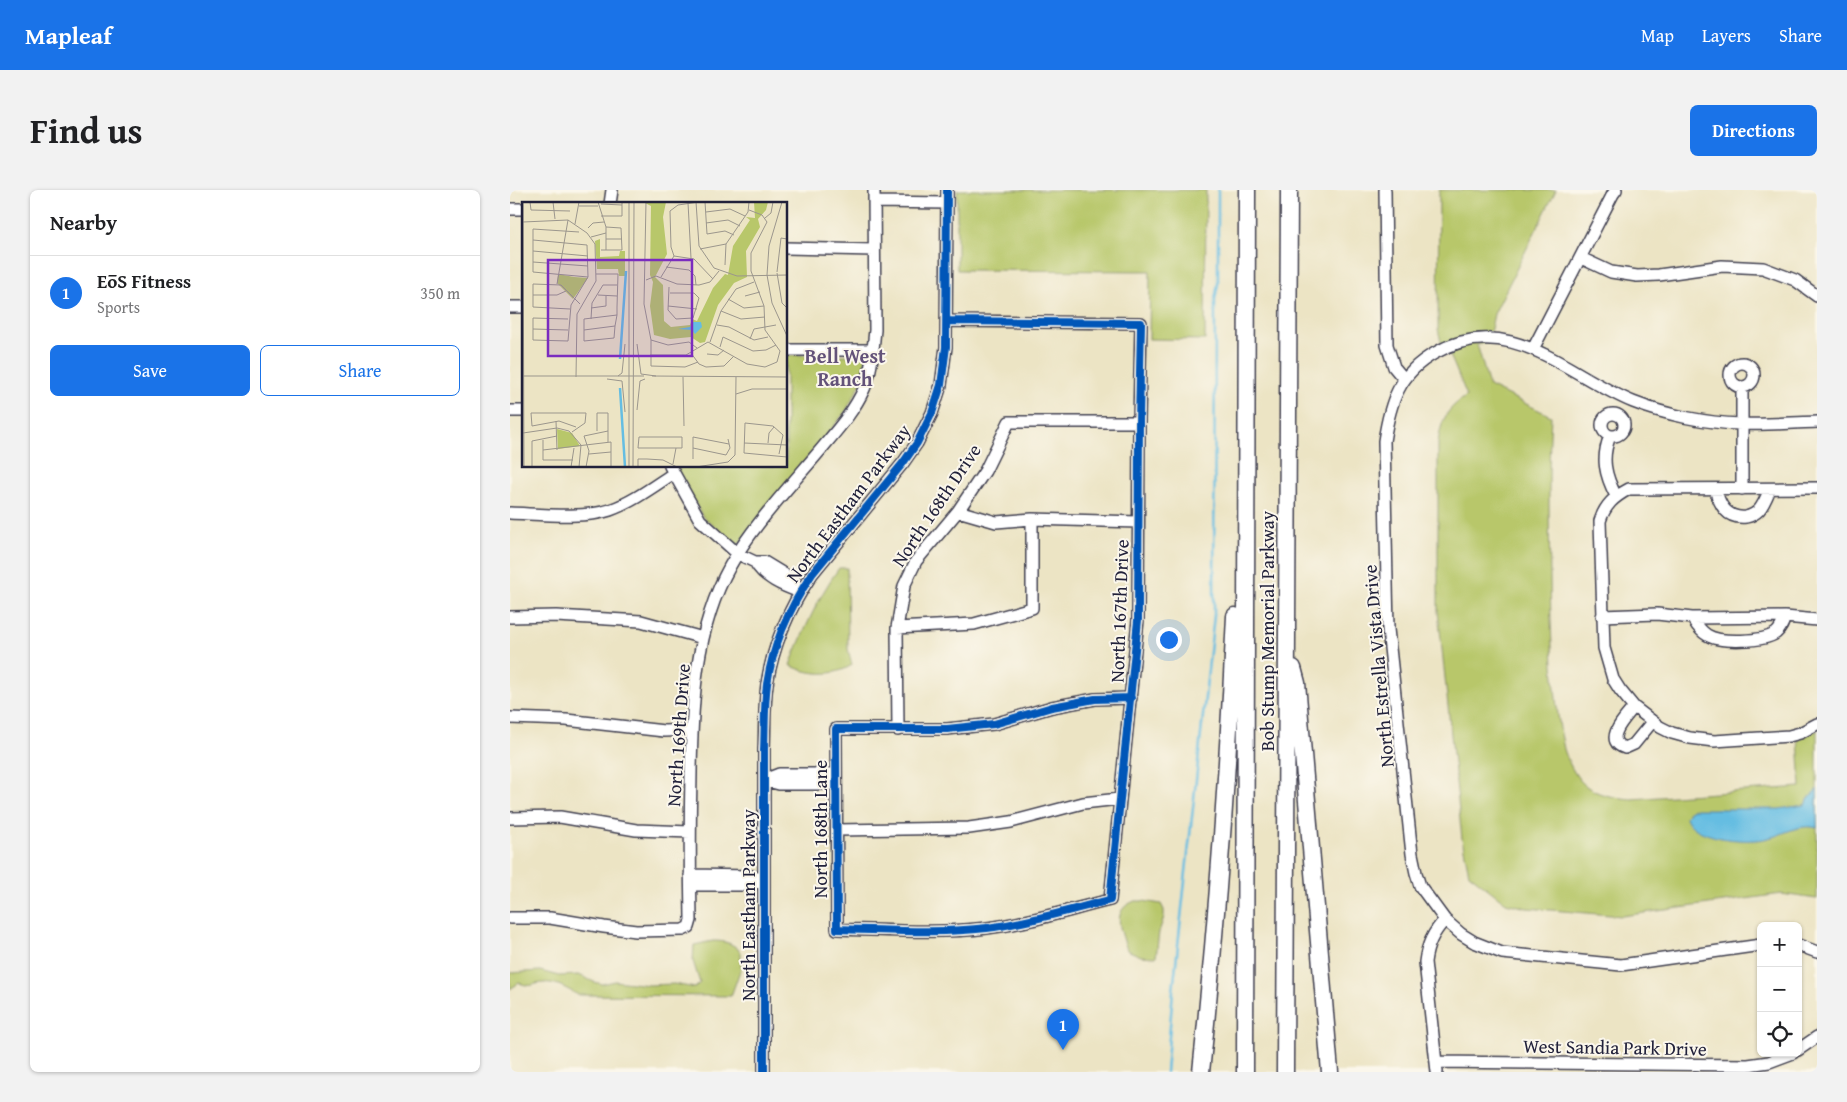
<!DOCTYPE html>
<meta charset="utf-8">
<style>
:root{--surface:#fff;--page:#f2f2f2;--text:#202124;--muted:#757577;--line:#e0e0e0;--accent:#1a73e8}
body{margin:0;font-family:"Gentium Book Plus",serif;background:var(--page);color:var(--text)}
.controls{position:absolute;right:15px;bottom:15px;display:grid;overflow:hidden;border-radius:8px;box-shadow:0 1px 4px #0004}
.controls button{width:45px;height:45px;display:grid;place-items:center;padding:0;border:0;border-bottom:1px solid var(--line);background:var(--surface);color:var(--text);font:25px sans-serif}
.you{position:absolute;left:658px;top:449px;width:18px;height:18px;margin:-12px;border:4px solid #fff;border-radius:50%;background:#1a73e8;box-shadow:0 0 0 8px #1a73e833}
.badge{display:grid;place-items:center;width:32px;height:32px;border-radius:50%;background:var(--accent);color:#fff;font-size:16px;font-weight:700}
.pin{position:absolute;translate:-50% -41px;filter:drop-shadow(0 1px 2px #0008)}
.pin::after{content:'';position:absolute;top:26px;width:18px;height:15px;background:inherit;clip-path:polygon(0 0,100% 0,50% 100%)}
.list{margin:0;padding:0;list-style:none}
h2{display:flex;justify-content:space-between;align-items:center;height:65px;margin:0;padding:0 20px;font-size:21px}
h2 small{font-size:16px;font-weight:400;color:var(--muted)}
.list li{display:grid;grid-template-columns:32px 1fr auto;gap:15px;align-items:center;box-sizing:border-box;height:75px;padding:0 20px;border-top:1px solid var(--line)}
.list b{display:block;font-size:19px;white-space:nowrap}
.list p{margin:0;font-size:16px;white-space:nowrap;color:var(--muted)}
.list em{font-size:16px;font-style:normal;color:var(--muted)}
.actions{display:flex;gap:10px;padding:15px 20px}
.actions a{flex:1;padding:11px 0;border:1px solid var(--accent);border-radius:8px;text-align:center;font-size:18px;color:var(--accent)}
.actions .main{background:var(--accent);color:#fff}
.icon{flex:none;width:28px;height:28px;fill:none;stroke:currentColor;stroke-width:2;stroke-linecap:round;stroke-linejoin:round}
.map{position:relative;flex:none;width:1307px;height:882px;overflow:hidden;border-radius:8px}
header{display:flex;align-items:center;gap:30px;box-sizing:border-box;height:70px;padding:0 25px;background:var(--accent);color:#fff}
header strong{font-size:24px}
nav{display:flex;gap:28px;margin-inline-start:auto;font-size:18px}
.intro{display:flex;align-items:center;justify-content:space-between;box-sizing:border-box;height:120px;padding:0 30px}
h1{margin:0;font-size:35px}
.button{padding:12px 22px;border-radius:8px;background:var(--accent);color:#fff;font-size:18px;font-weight:700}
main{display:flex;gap:30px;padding:0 30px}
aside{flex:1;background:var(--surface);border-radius:8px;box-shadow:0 1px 4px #0004}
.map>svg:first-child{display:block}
.green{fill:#b8c76a;stroke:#6d7452}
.water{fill:#65bde2;stroke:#44708e}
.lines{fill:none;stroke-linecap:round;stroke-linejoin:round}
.stream{stroke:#65bde2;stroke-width:2.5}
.minor-casing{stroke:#403f50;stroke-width:14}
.highway-casing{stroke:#403f50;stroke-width:19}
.minor{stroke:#fff;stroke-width:11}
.highway{stroke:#fff;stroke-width:16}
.cycleway-casing{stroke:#fbf7ec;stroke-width:11}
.cycleway{stroke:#0057b8;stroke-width:8}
.labels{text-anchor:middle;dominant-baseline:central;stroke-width:4;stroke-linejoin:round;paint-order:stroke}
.street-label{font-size:19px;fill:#22223b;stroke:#fbf7ec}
.neighbourhood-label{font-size:20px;font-weight:bold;fill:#635279;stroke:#fbf7ec}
.inset-river{fill:none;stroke:#65bde2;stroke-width:2.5}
.inset-road{fill:none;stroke:#9b968d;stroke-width:1}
.view{fill:#7b2cbf;fill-opacity:0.15;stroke:#7b2cbf;stroke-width:2.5}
.inset-edge{fill:none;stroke:#22223b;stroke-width:2.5}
</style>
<header>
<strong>Mapleaf</strong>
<nav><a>Map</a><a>Layers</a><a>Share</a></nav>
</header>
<div class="intro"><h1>Find us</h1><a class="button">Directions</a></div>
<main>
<aside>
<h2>Nearby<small></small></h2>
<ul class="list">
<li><span class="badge">1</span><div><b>EōS Fitness</b><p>Sports</p></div><em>350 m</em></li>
</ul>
<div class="actions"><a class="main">Save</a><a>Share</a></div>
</aside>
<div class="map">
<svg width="1307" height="882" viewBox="0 0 1307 882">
<rect width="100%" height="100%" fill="#fbf7ec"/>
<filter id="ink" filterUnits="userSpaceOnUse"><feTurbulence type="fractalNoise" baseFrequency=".02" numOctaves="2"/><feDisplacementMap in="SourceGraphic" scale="10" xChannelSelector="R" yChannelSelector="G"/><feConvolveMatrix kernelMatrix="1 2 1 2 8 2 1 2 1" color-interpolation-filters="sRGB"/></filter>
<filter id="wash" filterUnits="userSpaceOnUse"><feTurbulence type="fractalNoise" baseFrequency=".0096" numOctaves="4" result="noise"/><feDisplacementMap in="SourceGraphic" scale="20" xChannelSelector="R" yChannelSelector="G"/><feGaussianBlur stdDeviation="1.12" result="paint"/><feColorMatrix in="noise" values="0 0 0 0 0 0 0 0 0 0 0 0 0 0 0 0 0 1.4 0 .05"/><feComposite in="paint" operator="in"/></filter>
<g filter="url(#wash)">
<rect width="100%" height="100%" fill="#ece4c4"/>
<path class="green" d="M447,0H696L695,150L639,149L640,81L447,80Z
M929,0H1046L984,124L978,153L967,154L979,196L1041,226C1038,279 1039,332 1040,385C1041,440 1042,505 1054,559C1057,569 1062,580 1069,589C1082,605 1102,607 1121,609L1291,597L1288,549L1307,540V709L1271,704L1112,726L1017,718L996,713L959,684L952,649L928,421V252C932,229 936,219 957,206L938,160L931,152L928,139Z
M276,165H357L350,195L336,221L227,356L193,327L162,276H276Z
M329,378H337L338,459L342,475C324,487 298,485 280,475C294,441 307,408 329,378Z
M625,711H633L651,714L654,720V727L649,742L646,767L631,766L617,760C611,740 600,720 625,711Z
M203,751C215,751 223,753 231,762V778L221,806L68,805C57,799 45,791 33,793C19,794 25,798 9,793L0,799V783L30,781L49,786L69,785L84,792L92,794L105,791L139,795L164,794L185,798L190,793L183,771L184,755Z"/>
<path class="water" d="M1307,599V638C1288,633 1272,646 1254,649C1235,653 1182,649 1176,627L1179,621L1183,619H1269L1294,615L1297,613L1298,609Z"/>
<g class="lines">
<path class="stream" d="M656,882L663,801L704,425L705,109L708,94V0"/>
</g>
</g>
<g filter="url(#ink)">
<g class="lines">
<g class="minor-casing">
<path id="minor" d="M875,0L877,155L884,177L894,189
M365,12L437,13
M100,14L102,0
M0,19H14
M276,58L364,60
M1071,68L1101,82L1127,86L1149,85L1212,76L1253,78L1285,90L1307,106
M0,117H14
M437,131L631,133L629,232L628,430L600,710C559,720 518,733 477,738C428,744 376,740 327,739L326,539H437L484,534L542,517L585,509L621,508
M1023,159L1103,4L1106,0
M276,160H363
M1220 185a12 12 0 1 1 24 0a12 12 0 1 1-24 0Z
M1232,197V299
M0,221H14
M1092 235a11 11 0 1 1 22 0a11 11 0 1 1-22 0Z
M1100,246C1091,268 1095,285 1106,306
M160,276L190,330L228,364L245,372H254L282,389L290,402
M1307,298L1119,299C1104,307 1095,315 1090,331L1094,458L1103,489L1110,500L1124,517L1150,537L1162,543L1180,548L1204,551L1279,546L1290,543L1307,534
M1205,299C1210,315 1216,329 1236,327C1241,326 1245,324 1249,320C1254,314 1257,306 1260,299
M448,321L486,332L522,329L628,332
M0,323C29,324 73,329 100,320C123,312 144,296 164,283
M245,372C254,388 273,396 290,402
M1092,426L1147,424L1182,428L1275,427L1307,430
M0,427L46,426L131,431L193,448
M1182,428C1186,434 1190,441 1197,445C1209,453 1254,452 1266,443C1271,439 1273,433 1275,427
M387,438L464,434L522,418V329
M1124,517C1115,528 1092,551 1115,558L1124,554L1142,532
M0,528L56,530L154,541L182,540
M388,540L387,438L394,396L406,371L448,321L475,281L499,232H629
M254,590L269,584H326
M254,590L269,594H326
M0,628L50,627L126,640L180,642
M327,640L459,638L501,632L573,613L609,609
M180,685L242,686L254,691
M181,695H232L254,691
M0,728H40L94,737L126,741L173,740L179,737L181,730C180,680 180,631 181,582C182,512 185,439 220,376C242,336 283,293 313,257C328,239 344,221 354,199C362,181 363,158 365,140L364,0
M1251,755L1111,775L992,763L964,752L951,744L935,730L910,696L906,683L902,664L878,439L874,251C880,212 889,183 925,163C1000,120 1057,185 1123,212C1156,225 1196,233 1231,234C1256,235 1282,233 1307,232
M1288,755L1307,762
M1288,860L1307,847
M926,872L1238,875L1259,872L1283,863
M254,882V560C255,538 254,516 257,494C263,454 280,417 302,384L393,273L407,253L422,223L431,195L436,157L437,0
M927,882L915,772C917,755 923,742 935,730"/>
</g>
<g class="highway-casing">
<path id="highway" d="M783,478L787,493L820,882
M691,882C707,731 718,578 725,426
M735,882L737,0
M775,882L779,0"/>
</g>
<use href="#minor" class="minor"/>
<use href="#highway" class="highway"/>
<g class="cycleway-casing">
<path id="cycleway" d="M437,131L631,133L629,232L628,430L600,710C559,720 518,733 477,738C428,744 376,740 327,739L326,539H437L484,534L542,517L585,509L621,508
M254,882V560C255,538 254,516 257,494C263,454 280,417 302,384L393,273L407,253L422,223L431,195L436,157L437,0"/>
</g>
<use href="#cycleway" class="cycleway"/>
</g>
</g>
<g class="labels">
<g class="street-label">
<text transform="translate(338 313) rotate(-53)">North Eastham Parkway</text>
<text transform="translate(426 315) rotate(-56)">North 168th Drive</text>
<text transform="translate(609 421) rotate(-88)">North 167th Drive</text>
<text transform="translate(757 441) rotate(-90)">Bob Stump Memorial Parkway</text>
<text transform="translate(868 476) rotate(-95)">North Estrella Vista Drive</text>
<text transform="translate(168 545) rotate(-86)">North 169th Drive</text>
<text transform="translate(310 639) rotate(-90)">North 168th Lane</text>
<text transform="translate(238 715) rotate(-90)">North Eastham Parkway</text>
<text transform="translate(1105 857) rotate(1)">West Sandia Park Drive</text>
</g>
<g class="neighbourhood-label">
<text x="335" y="165">Bell West<tspan x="335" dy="23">Ranch</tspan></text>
</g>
</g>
<g transform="translate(12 12)">
<rect width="265" height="265" fill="#ece4c4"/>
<path d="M144,0L141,15L145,52L133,75L141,83L142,119L149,125L168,123L170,117L175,119L191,86L203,72L206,73L211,44L228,18L224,15L233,16L232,0H246L244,8L236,17L238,25L224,49L225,75L212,81L196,103L183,140L178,141L169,135L148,137L132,133L128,104L131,80L128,73L129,4L123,1ZM78,37V55L97,54L98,49H103V74H97L96,67H75L73,39ZM36,72L52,75L66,76L51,97L35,81ZM35,227L50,231L58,244L36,247Z" fill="#b8c76a"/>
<path d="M171,120H179L180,125L173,132L170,128L156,127L168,125Z" fill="#65bde2"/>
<path class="inset-river" d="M98,157L104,69M98,186L103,265"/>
<path class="inset-road" d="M1,0L2,265M8,0L9,8L48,9M31,0L33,17M76,0L84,25V48M124,0L122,102L129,138V164L163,165L176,160M174,0L177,44L192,66L215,74L265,73M183,0L185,32L203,29L212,33M260,0L247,44L245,73L250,101L265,134M166,1L169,56M79,2L100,3M57,4H76M227,8L240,13L245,20L229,51V69L242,104L243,128L258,149M184,10L208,7L223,14M79,14H100V0M243,16L249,11L251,0M1,20L46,18L65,31L73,42L74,79L55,112L54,175M184,21L206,18L218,24M53,22L57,0M66,26L71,21L82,20M57,30L11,27V70L66,75M69,35L84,31M84,37H100M11,38L65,43L66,75L49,103L46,139L11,138V116L46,117M204,42L226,10L227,0M178,47L204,42M79,48H100L99,26L84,25M11,49L66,54M152,54L149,45L148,9L156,3L177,0M152,54L172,57L191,77M11,60L66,64M203,63L204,42M144,65L167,68L173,74L174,83M255,70L259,36L265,37M255,71L260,101L265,106M74,72H96L95,105V113L93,124L92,136L62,139V117L95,113M139,75L152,54M124,78L134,74L155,82L177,83L188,80L197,69M35,82L46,18M147,85L146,108L154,117L171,116L177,96M148,91H172L177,96M11,93H35L44,89M76,93L95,94M223,94L238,90M206,97L222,106L242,104M146,104L175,107M69,106L84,104V94M48,107L11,105V82L39,83L58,102M199,109L219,117L243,115M69,117L70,101L81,83H95M195,123L207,125L232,138L246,135M11,127L46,128M62,128L93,124M228,137L232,127L254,123M129,138L146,143L167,140L175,146M188,140L199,109L214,87L232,80M115,142L119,172L134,174M198,145L201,135L231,149L244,148L254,143M169,151L177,162L184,165L202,164L212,154M185,152L196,153L202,148M128,153H164L186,140L225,162L243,165L255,160L258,149M0,174H122M96,174L100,171L103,142M130,174L265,175M161,175L162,224M85,177L100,179L103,210M214,192L230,187H265M115,208L118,179L123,177M34,219L35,248M75,229V211H86V240M50,230L63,221L64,211H9L10,224L37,219L54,225M1,231L35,226L47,229L59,243L57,265M117,235H160V246H116ZM21,238V258H51M222,241L265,243M246,241L247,231L252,225M171,246L204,253L208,246L206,237M21,248L89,240V265M67,252L89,250M257,252L261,233L251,224L223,221L222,251L265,255M171,257V235L207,242M151,262L154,246M10,265V239L35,234M49,265L52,246M64,265L67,249L62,234L86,229M107,265V0M111,265L112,0M116,265V257H125L141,258L155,265M174,265L206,260L213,253L214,175M221,265H244"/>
<path class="view" d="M26,58H170V154H26Z"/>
<rect width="265" height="265" class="inset-edge"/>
</g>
</svg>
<div class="controls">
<button>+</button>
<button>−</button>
<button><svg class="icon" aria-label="locate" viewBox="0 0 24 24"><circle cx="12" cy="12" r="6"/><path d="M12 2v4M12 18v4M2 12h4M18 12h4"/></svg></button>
</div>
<div class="you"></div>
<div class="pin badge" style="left:553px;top:860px">1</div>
</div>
</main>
